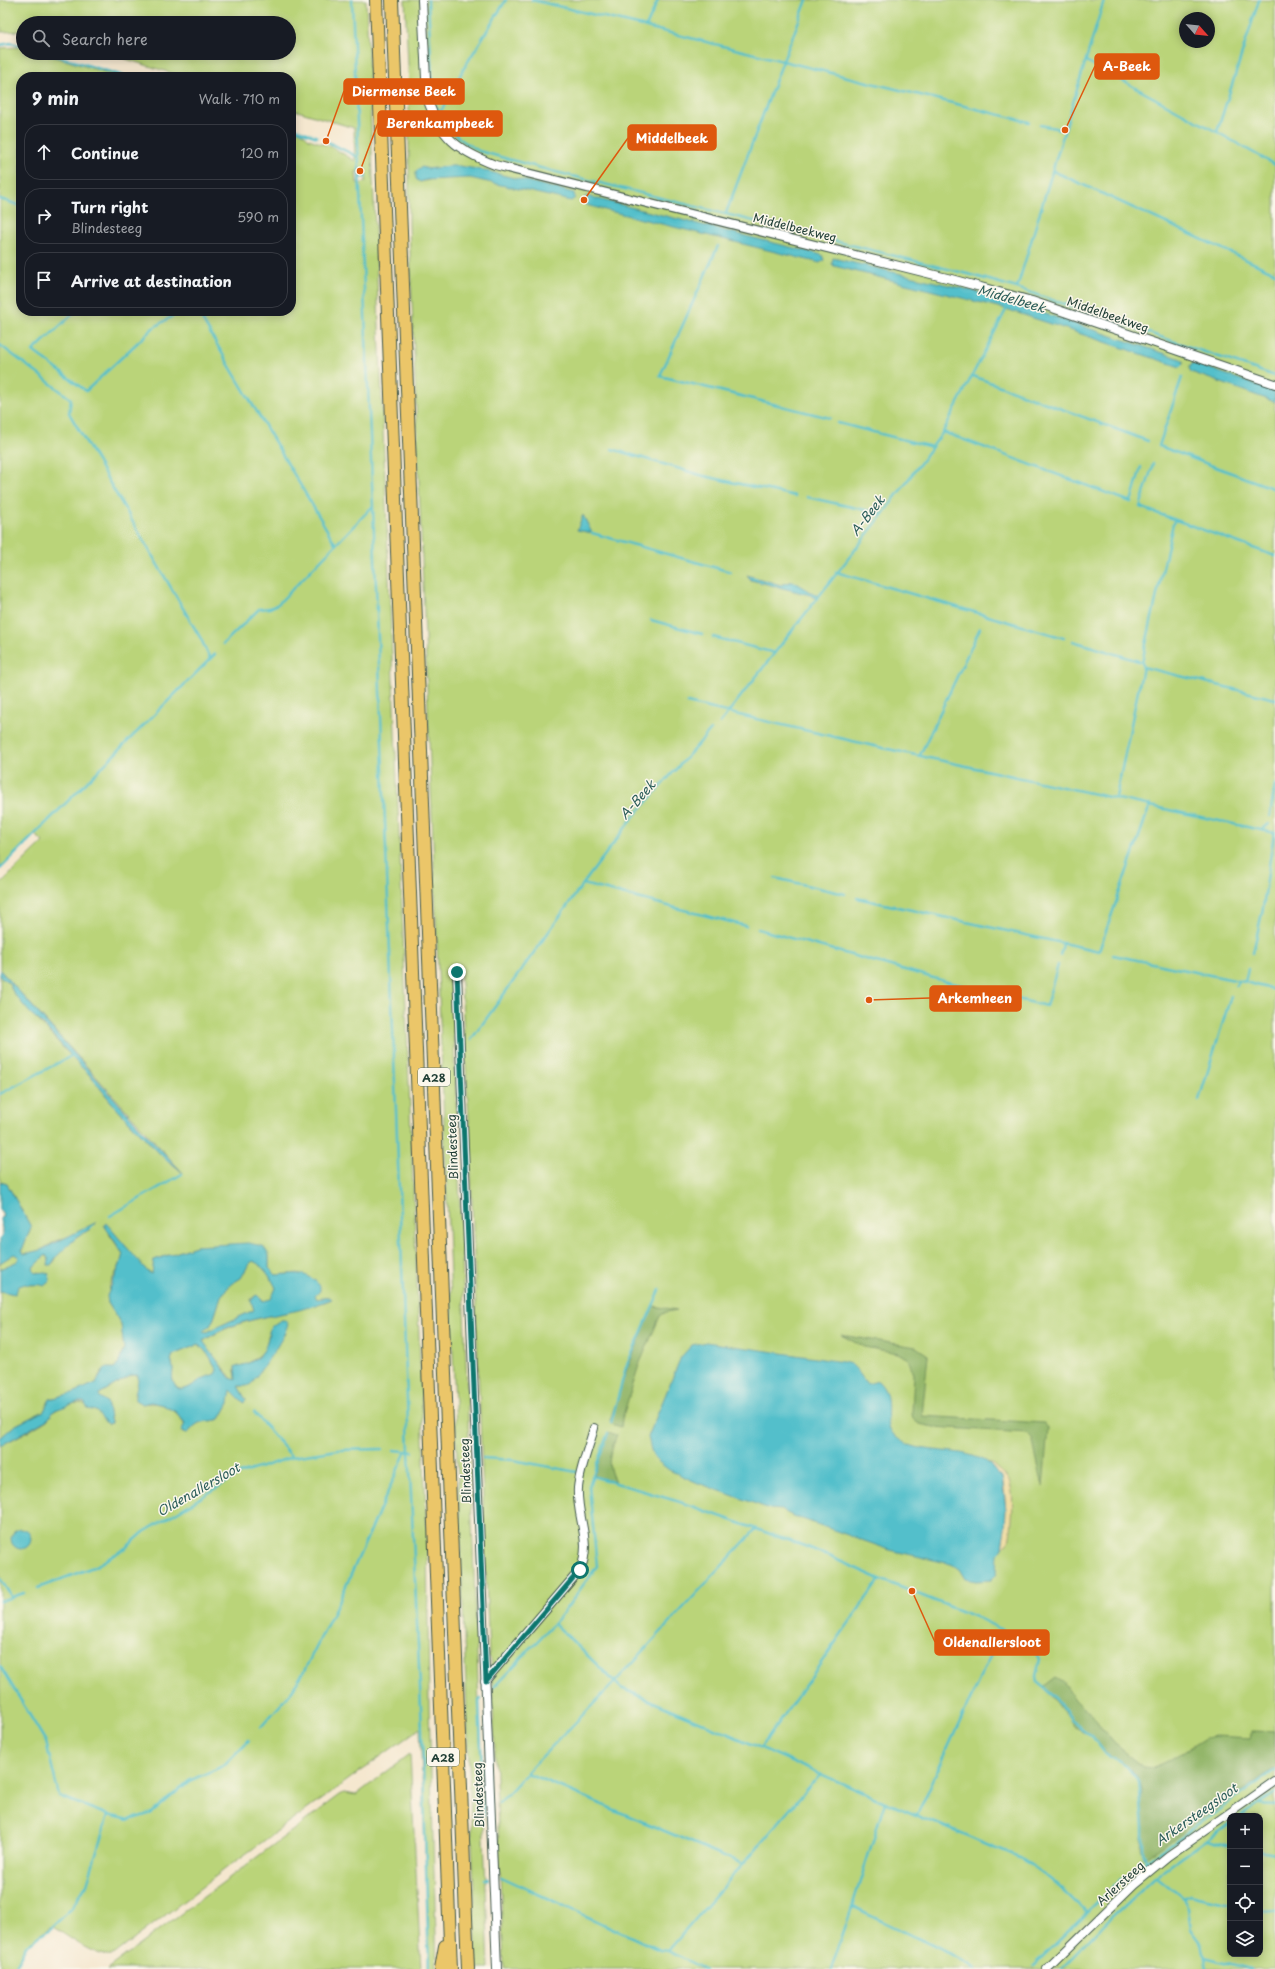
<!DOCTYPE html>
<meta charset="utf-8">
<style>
:root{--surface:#171b24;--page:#20242c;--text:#f1f3f6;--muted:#9ea1a6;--line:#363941}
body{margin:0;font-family:"Playpen Sans",sans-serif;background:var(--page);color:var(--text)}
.controls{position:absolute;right:12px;bottom:12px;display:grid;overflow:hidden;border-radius:8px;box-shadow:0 2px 10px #0003}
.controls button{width:36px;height:36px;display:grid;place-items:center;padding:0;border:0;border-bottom:1px solid var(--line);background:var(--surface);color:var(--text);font:20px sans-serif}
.compass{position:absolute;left:1179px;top:12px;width:36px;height:36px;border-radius:50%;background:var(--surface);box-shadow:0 2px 10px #0003;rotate:117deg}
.stop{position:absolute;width:12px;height:12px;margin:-9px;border:3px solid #0f766e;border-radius:50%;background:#fff}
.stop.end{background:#0f766e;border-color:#fff;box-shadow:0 1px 4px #0008}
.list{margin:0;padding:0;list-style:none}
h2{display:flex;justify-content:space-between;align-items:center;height:52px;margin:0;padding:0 16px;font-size:17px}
h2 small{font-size:13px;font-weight:400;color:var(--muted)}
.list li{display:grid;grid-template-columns:26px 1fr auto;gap:12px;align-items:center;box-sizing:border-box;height:56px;margin:0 8px 8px;padding:0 8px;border:1px solid var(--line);border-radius:16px}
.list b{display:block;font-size:15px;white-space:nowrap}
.list p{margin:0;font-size:13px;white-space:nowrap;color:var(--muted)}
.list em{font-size:13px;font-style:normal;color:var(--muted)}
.icon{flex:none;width:22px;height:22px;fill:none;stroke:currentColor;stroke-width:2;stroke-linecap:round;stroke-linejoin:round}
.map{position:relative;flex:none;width:1275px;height:1969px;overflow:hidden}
.search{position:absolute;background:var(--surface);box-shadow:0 2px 10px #0003;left:16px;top:16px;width:280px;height:44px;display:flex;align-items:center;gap:10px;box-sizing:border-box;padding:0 14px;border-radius:22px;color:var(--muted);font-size:15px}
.panel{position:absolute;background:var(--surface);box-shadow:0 2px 10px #0003;left:16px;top:72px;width:280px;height:244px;border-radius:16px}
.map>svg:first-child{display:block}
.green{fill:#bad479;stroke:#6c8856;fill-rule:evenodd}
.forest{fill:#93b669;stroke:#597a4e}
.sand{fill:#eeda9e;stroke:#868c69}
.water{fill:#52bfcb;stroke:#387e80;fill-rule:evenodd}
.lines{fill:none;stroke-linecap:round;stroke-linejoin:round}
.stream{stroke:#52bfcb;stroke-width:2.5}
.minor-casing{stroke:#3f564b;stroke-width:10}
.highway-casing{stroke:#3f564b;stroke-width:14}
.minor{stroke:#fff;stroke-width:8}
.highway{stroke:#ebc669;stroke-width:12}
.route{stroke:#0f766e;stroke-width:5}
.labels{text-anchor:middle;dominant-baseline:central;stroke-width:3;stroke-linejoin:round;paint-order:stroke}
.shield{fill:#fbf7ec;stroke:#61756b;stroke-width:1}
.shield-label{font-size:11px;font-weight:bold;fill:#1f3d34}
.street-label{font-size:12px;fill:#1f3d34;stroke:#fbf7ec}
.water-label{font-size:13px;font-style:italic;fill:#2c5e5a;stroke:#fbf7ec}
.leader{fill:none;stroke:#de580e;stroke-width:1.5}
.callout-dot{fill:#de580e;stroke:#fbf7ec;stroke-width:1.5}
.callout{fill:#de580e;stroke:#de580e;stroke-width:1.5}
.callout-label{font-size:13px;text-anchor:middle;font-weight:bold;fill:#fff}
</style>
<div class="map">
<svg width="1275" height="1969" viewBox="0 0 1275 1969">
<rect width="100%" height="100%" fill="#fbf7ec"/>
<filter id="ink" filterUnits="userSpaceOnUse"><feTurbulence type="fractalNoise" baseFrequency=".025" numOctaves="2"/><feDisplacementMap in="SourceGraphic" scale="8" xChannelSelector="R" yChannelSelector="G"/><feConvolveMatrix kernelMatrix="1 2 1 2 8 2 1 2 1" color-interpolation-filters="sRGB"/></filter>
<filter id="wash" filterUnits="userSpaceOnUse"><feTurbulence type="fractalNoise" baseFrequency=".012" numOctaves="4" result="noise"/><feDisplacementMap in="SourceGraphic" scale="16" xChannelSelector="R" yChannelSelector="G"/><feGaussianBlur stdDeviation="0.9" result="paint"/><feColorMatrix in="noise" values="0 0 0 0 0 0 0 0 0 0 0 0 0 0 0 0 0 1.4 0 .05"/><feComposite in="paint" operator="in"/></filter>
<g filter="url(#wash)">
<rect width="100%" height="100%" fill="#f5e7cf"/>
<path class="green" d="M0,0H366L427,1539L429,1707L437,1969H428L429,1946L420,1728L229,1866L115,1954C99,1961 68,1936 53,1927H50L27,1945L12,1969H0V1446C15,1438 31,1430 46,1421C50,1418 52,1412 56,1410C78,1397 94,1403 107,1424L111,1423L107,1402L99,1397V1394L132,1375H138L139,1381L135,1395L142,1404C165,1400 181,1411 188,1433C201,1417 203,1424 220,1419L229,1403V1392L231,1390L244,1403L246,1400L238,1386H245L274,1351L278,1342L285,1334L281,1320L272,1327L269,1332L266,1348L261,1354L246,1365L237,1366L234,1369L237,1378L234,1381L202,1342C242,1314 288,1317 332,1299L330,1297L317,1299L299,1273L276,1275L269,1268V1255L196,1246L154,1260L152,1274L148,1272L109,1234L123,1254L120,1265L110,1284L108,1303L121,1324L124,1349L118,1365L114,1368L101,1373L96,1383L73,1393L50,1399L44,1411L14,1426L0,1438V1291L9,1292L12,1294L19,1286L25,1283L31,1285L40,1284V1272L35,1273L33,1270C33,1264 41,1259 46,1255L49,1260L48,1265L54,1262C60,1248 77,1237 90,1229L56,1241L41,1250L24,1254L22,1250L31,1227L7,1184L0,1182V976L9,983L14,994L80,1066L87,1072L117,1109L165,1159L170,1162L183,1173L0,970V884L43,842L35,835L0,869V48L21,47L23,48V53H41L121,77H21V311H291V129L301,132L309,139L332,147L355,161L354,128L291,109V77H184L107,53H289V23H23V31L1,32L2,28L0,27ZM362,170L366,173V181L361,184L357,183L356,172Z
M405,0H420L430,101L424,0H1275V1969H504L491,1659L489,1657L469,1120L460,967L451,968L489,1969H477L409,225V86ZM1185,18H1209V42H1185ZM422,168L433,169L429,180L420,182L418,179V171ZM1230,1816H1260V1954H1230Z
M14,1253L20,1257L18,1261L0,1269V1263Z
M253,1261C263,1265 272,1278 276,1288L271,1300L263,1301L257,1296H255L251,1299L254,1310L207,1332L203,1331L210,1326L214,1318L221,1296L231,1284L241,1278L249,1264Z
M199,1344L210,1357L217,1370L215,1374C211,1376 207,1377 203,1379C194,1383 179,1399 173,1381C171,1373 175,1370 171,1360L173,1355Z
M410,1754L421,1969H107L340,1795L344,1793L356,1795Z"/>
<path class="forest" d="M653,1306L677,1310L666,1312L660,1316L639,1365L622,1419L621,1427L611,1424L610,1420L626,1372Z
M841,1335L916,1347L928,1355L922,1416L1044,1423L1048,1428L1043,1487L1032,1438L1027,1433L934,1427L919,1424L913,1419L912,1413L914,1374L908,1359L898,1353L864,1347Z
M608,1432L617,1435C610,1455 605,1462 615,1482L594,1476Z
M1056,1678L1063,1682L1076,1701L1097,1719L1102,1729L1115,1744L1144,1767L1152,1768L1166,1762L1205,1738L1215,1736L1250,1738L1252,1731L1275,1732V1768L1144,1859L1141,1847L1143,1829L1141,1805L1142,1790L1138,1778L1131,1769L1103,1750L1092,1736L1073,1726L1052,1696L1043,1688Z"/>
<path class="sand" d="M989,1464H992C997,1469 1004,1474 1008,1479C1016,1492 1012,1527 1009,1542L1002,1547C1006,1523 1007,1501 1002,1477L995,1473Z"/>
<path class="water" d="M449,166H460L482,170L574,193L575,198L571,201L470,178L426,180L420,182L416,179V171L422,167L428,169Z
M586,196L822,255L824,260L820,263L609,211L586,205L583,200Z
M833,258L974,291L1013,303L1181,359L1184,363L1180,367L1006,309L834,266L832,264Z
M1194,363L1275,392V402L1191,372L1189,368L1190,365Z
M583,515L592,533L577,530Z
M747,575L781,585L793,581L818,596L816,599L810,595L751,580Z
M0,970L143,1131L183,1173L170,1162L165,1159L117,1109L87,1072L80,1066L42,1023L31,1014L14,994L9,983L0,976Z
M0,1182L7,1184L31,1227L22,1250L24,1254L41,1250L97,1222L90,1229L76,1238L57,1256L51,1265H48L49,1260L46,1255L33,1267L35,1273L45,1272L49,1274L50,1281L44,1286C37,1283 32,1286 25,1284L19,1286L15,1294L0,1291V1269L18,1261L19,1257L14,1254L0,1263V1240L2,1236V1228L0,1219L3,1215L0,1209Z
M106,1223L148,1272L152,1274L154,1260L196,1246L248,1243L263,1246L269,1255V1268L276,1275C294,1274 307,1270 320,1286V1291L315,1296L317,1299L330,1297L332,1299C321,1303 310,1307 299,1310C264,1318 233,1320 203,1341L230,1378L236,1380L235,1366C249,1366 264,1356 267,1342C269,1337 268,1332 271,1327C274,1324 278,1322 281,1320H285L288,1324C282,1344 263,1366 251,1384L247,1386H238L246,1400L244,1403L231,1390L229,1403L220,1419C203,1424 201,1417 188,1433L181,1432L185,1423L176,1412L163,1405L151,1402L142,1404L135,1400C134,1391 139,1384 138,1375H132L99,1394L100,1397L107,1402L111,1423L107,1424L96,1411L88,1409L84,1402H78L55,1410L48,1419L0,1446V1438L14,1426L44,1411L50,1399L73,1393L96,1383L105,1368H114L118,1365L124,1349L121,1324L108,1303L107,1296L120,1265L123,1254L104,1225ZM253,1261C263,1265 272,1279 276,1288L271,1299L263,1301L257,1295L255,1296L251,1301L254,1310L207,1332L203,1331L210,1326L214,1318L221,1296L231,1284L241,1278L249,1264ZM199,1344L210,1357L217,1370L215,1374C210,1376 205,1377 200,1380C192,1386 178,1397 173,1381C171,1373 175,1371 171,1360L173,1355Z
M706,1342L843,1362L851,1364L856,1369L867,1384L878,1381C897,1400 879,1420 895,1436C912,1454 950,1448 973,1456C978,1458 983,1459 987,1462C993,1467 995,1473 1002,1477L1006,1510L1005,1528L1002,1547L998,1554L997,1573L991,1580L976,1581L966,1579L960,1569L951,1564L890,1550L791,1515L781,1510L770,1509L698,1483L669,1470L656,1460L651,1450L648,1437L681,1357L692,1345Z
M11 1539a10 10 0 1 1 20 0a10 10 0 1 1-20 0Z"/>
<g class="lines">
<path class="stream" d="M352,0L373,507L409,1451L422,1730L429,1969
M428,0L433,99L436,107L452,130L460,139L479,151L552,171L968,274L1017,288L1275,376
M532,0L646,27L658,0
M646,27L783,61L807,0
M0,45L11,43L23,46
M47,53L127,77
M1086,61L1217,132L1259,0
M440,113L464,68L506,0
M1040,125L1065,130
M291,127L317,137
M1217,132L1275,165
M326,141L358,157
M1053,171L1275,273
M360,177H366
M0,199L21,206
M726,213L783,61L1029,122
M718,246L660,376L830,418
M1017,288L1104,0
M76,311L33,351L86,391L153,328L181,311
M197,311L336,545
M0,345L71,399L69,413L201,639L210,659L215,654
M973,376L1148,441
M1182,377L1159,446L1275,489
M838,423L932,447
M943,432L1131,502L1141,467
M612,449L704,476L795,496
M1153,464L1140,507L1275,556
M807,497L883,514
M592,533L731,572
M836,572L1064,638
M651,620L702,634
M713,637L775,653
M1073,641L1142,662L1143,667L1275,699
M223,644L259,609L270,608L278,604L373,506
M1142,662L1174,519
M687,703L874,746L1275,833
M720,723L883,514L943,432L1008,306
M920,755L980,628
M1116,797L1143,667
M1270,816L1275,784
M1263,829L1269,824
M0,869L210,659
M775,878L845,894
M583,884L746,926
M857,898L1099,951L1150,805
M758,929L948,982L1046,1006L1058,965
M1253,953L1263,908L1274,832
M1060,955L1063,944
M1113,955L1239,981L1236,985
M1239,981L1245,982L1248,969
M1245,982L1275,990
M471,1040L583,884L634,816L711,730
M0,1094L71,1056
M1199,1100L1231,996
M110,1216L182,1174
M254,1412L292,1457
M611,1423L626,1367L660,1290
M394,1450L413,1452
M483,1458L513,1460L577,1472
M592,1476L680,1502L810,1548L880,1579L978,1618L1027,1642L1035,1650L1040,1659L1036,1676L1037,1682L1056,1698L1070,1720L1092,1736L1104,1752L1126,1765L1139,1782L1143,1827V1852L1146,1861
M0,1578L12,1598
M880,1579L761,1748L885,1802
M38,1588L96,1566L127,1547L144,1532L240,1474L292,1457L338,1450L382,1449
M0,1601L24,1593
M554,1623L621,1688L761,1748
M0,1666L46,1742L59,1796L108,1815L87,1884L71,1909L50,1929L27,1945L13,1969
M494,1687L560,1617L597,1566L589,1486L608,1433
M481,1699L479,1701L484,1816
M261,1727L289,1695L303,1673L341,1597L406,1451
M527,1772L614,1683L755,1530
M499,1803L527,1773L743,1864L668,1951
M1260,1804L1275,1805
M108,1815L129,1820L152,1813L189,1781L223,1766L249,1740
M917,1815L1002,1630
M1241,1816L1275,1793
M1208,1840L1230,1846
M1260,1851L1275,1854
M743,1864L821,1773
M1129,1874L1275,1770
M1156,1876L1183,1898L1188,1908L1191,1930L1202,1945L1204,1953L1207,1969
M501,1877L660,1950L668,1951L704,1969
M484,1879H488
M1183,1898L1191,1895L1230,1904
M852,1907L885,1802L1019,1858C1047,1873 1065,1892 1087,1913
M1260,1910L1275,1913
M1205,1957L1250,1969
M1033,1966L1122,1879
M831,1969L852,1907L955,1956L976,1969
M1061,1969L1105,1923L1156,1876L1230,1823"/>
</g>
</g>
<g filter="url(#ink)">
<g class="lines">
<g class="minor-casing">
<path id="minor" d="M422,0L427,98C440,137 457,150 495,165L951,279L1032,301L1275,384
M457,972L497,1969
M485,1681L580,1570C593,1542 576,1517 578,1488C580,1468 589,1447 594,1428
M1047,1969L1134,1884L1168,1856L1275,1781"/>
</g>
<g class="highway-casing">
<path id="highway" d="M376,0L451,1969
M392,0L468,1969
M441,1969L445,1946"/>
</g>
<use href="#minor" class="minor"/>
<use href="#highway" class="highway"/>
</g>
</g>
<g class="lines" filter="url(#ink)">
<path class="route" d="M457,972L486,1681L580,1570"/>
</g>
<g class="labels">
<g class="shield">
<rect x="418" y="1068" width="32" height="18" rx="3"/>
<rect x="427" y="1748" width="32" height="18" rx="3"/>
</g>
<g class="shield-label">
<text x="434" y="1077">A28</text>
<text x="443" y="1757">A28</text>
</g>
<g class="street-label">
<text transform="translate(795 227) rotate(14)">Middelbeekweg</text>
<text transform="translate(1108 314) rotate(19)">Middelbeekweg</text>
<text transform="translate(452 1147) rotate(-92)">Blindesteeg</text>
<text transform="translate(465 1471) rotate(-92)">Blindesteeg</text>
<text transform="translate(478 1795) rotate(-92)">Blindesteeg</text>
<text transform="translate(1120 1883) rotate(-42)">Arlersteeg</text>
</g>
<g class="water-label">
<text transform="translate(1012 298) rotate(16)">Middelbeek</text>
<text transform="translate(867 515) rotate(-52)">A-Beek</text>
<text transform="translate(637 799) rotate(-49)">A-Beek</text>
<text transform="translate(198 1489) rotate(-30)">Oldenallersloot</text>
<text transform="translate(1196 1814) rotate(-35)">Arkersteegsloot</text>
</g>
</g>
<path class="leader" d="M1065 130L1095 66M326 141L344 91M360 171L378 123M584 200L628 138M869 1000L930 998M912 1591L935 1642"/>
<g class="callout-dot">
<circle cx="1065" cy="130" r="4"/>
<circle cx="326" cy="141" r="4"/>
<circle cx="360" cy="171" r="4"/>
<circle cx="584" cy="200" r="4"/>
<circle cx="869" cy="1000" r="4"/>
<circle cx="912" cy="1591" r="4"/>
</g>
<g class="callout">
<rect x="1095" y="54" width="64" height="25" rx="4"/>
<rect x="344" y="79" width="120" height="25" rx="4"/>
<rect x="378" y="111" width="124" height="25" rx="4"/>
<rect x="628" y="125" width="88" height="25" rx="4"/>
<rect x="930" y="986" width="91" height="25" rx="4"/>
<rect x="935" y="1630" width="114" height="25" rx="4"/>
</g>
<g class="callout-label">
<text x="1127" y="71">A-Beek</text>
<text x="404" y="96">Diermense Beek</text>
<text x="440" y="128">Berenkampbeek</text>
<text x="672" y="143">Middelbeek</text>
<text x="975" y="1003">Arkemheen</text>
<text x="992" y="1647">Oldenallersloot</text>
</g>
</svg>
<div class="controls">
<button>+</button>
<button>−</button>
<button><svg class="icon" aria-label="locate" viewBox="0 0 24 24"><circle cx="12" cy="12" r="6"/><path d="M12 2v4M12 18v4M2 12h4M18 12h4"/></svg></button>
<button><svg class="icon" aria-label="layers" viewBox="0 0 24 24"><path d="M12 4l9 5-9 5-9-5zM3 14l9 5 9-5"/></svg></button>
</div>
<svg class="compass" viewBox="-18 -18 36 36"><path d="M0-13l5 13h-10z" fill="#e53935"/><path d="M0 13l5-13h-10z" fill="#9ea1a6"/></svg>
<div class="stop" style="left:580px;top:1570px"></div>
<div class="stop end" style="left:457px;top:972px"></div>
<div class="search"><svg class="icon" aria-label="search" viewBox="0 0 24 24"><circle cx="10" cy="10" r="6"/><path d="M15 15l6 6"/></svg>Search here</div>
<section class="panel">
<h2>9 min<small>Walk · 710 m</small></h2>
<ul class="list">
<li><svg class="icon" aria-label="ahead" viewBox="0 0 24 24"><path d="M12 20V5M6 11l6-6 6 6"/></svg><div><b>Continue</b></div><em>120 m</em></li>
<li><svg class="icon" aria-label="right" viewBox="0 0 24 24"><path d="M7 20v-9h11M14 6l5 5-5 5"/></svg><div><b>Turn right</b><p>Blindesteeg</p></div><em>590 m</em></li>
<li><svg class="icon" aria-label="arrive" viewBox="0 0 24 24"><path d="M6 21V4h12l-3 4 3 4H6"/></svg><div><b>Arrive at destination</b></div></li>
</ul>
</section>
</div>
